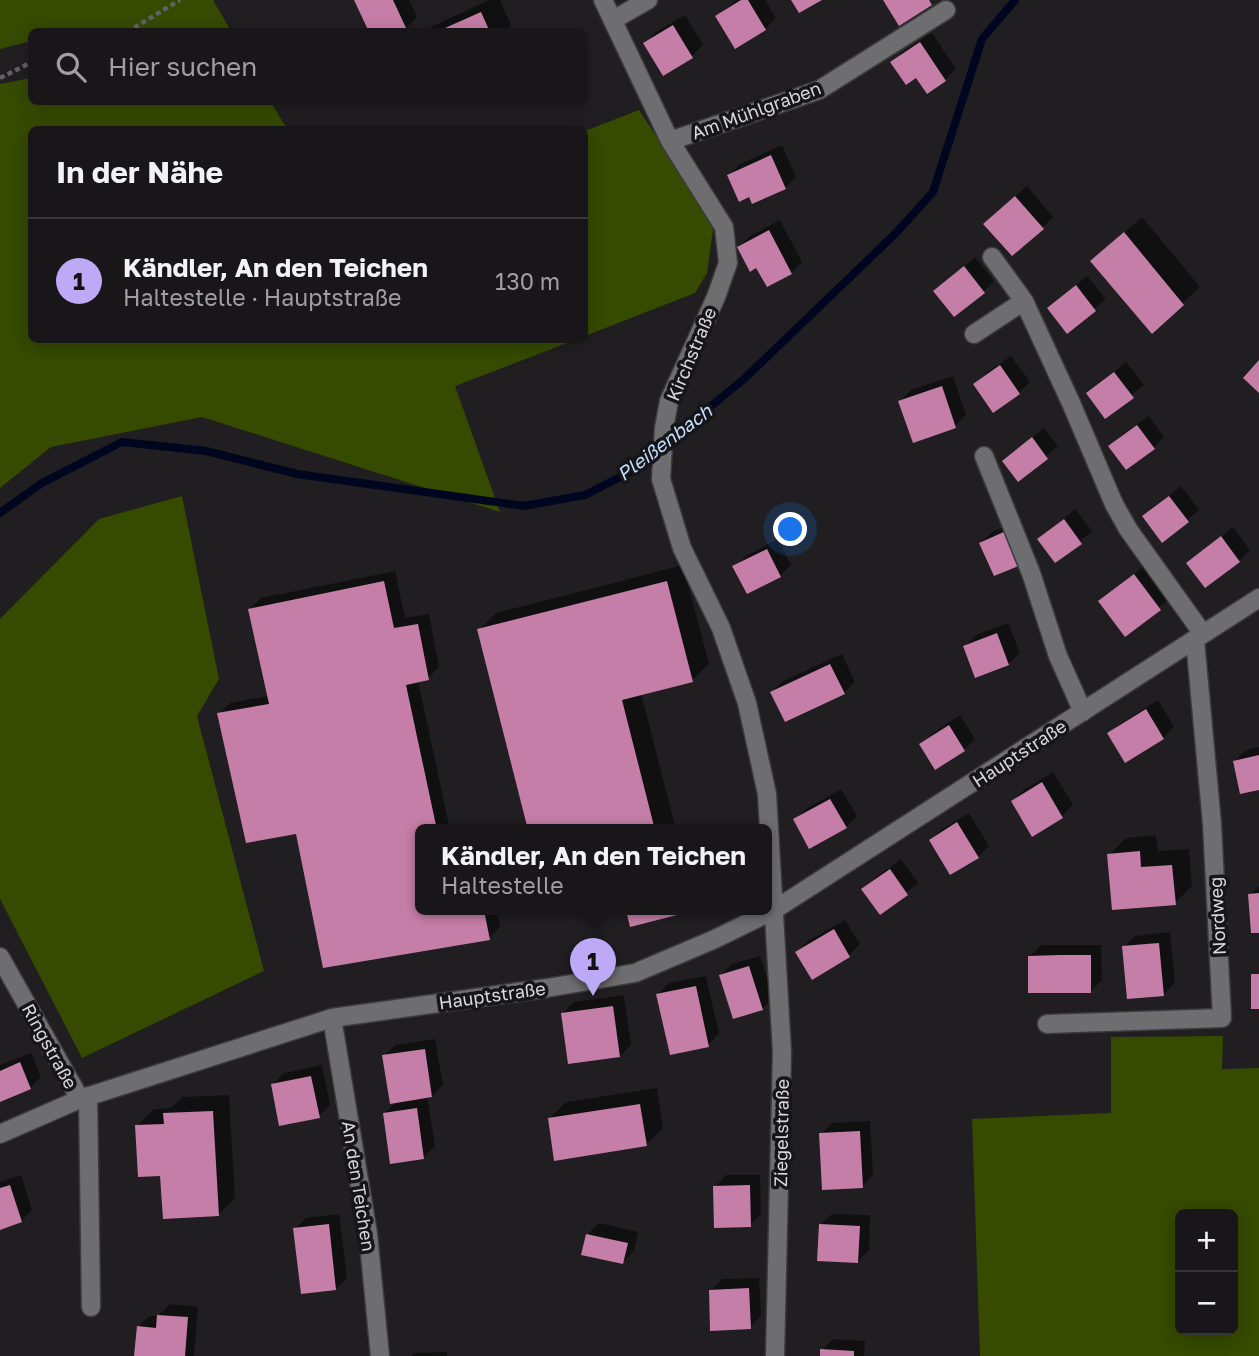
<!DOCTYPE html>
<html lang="de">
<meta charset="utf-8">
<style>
:root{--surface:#181619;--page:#252326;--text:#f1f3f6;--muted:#9f9fa2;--line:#363538;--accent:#bda9f5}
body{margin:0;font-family:"Golos Text",sans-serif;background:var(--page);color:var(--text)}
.controls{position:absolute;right:21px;bottom:21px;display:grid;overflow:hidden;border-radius:10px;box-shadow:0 4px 18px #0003}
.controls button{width:63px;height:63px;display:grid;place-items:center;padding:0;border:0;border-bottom:2px solid var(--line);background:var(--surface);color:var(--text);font:35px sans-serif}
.you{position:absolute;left:791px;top:530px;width:24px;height:24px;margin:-18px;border:5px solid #fff;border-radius:50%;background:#1a73e8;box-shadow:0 0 0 10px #1a73e833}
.badge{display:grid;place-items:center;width:46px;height:46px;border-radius:50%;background:var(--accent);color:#111;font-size:23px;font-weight:700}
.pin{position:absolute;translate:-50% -58px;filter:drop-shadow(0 2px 4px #0008)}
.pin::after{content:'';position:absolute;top:37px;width:24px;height:21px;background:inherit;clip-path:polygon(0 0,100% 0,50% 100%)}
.popup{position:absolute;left:415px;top:824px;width:357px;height:91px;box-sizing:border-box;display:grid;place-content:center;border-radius:10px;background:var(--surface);filter:drop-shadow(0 2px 5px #0005);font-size:23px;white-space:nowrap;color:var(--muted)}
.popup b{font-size:26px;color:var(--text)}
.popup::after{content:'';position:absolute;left:50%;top:100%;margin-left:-14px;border:14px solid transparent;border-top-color:var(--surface)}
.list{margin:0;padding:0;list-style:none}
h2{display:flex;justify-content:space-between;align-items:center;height:91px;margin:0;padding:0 28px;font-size:30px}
h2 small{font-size:23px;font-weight:400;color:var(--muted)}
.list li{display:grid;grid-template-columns:46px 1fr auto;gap:21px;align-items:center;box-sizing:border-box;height:126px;padding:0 28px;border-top:2px solid var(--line)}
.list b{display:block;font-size:26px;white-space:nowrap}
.list p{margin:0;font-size:23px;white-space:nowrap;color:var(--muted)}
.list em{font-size:23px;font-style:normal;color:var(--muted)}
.icon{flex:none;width:38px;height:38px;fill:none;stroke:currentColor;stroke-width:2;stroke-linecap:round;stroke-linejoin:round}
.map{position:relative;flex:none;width:1259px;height:1356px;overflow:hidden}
.search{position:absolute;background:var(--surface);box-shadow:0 4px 18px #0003;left:28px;top:28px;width:560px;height:77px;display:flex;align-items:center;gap:18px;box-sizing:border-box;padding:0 24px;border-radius:10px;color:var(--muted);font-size:26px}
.panel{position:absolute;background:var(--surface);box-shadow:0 4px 18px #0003;left:28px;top:126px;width:560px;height:217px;border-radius:10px}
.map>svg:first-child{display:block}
.green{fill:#364a00;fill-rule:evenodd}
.shadow{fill:#0007}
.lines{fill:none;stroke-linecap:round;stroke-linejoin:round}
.stream{stroke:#00061f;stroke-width:8}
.building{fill:#c57ea7}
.minor-casing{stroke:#3b3a3c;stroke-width:21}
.path{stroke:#626163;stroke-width:4.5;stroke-dasharray:5 3.5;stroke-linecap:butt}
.minor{stroke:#6e6d70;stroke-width:18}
.labels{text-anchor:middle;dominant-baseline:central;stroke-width:7;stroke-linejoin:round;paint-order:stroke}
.street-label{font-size:18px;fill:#d8d7d9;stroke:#161518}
.water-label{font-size:19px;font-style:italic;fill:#c2ddfd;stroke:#161518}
</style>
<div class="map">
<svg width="1259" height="1356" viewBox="0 0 1259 1356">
<rect width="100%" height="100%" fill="#201e21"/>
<path class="green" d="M0,0H213L231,31L32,32L31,41L0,49Z
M31,78L32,102H271L287,129L32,130V340H575L455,386L500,512L202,417L51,447L0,488V84Z
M639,110L714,223L707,273L695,293L585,336V131Z
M182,496L219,679L197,716L264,971L82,1058L0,899V619L99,519Z
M1223,1036L1222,1069L1259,1068V1356H980L972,1119L1111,1113V1037ZM1233,1214V1330H1180V1214Z"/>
<path class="shadow" d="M356,0H409L417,17L406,28L399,32H371Z
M489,0H500L511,25L505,32H420Z
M736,0H765L776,18L765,29L717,16Z
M685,15L703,45L692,56L645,43L656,32Z
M932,33L956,69L945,80L917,76L893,62L904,51Z
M782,145L796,177L785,188L750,195L729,175L740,164Z
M1027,186L1053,217L1042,228L996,213Z
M1142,217L1200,287L1152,332L1092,261Z
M780,220L802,262L791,273L739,247L750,236Z
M975,257L994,281L983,292L935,291Z
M1087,276L1106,299L1068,331L1049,308Z
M1011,356L1030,382L1019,393L975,384L986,373Z
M1126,362L1144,385L1106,416L1088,393Z
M953,376L966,415L955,426L900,401L911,390Z
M1149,416L1164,437L1153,448L1111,446L1122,435Z
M1044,428L1058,446L1019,480L1004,461Z
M1181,486L1199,510L1162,540L1144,516Z
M1075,509L1092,531L1056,561L1039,539Z
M1018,521L1031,552L981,543L992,532Z
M1233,527L1250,550L1239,561L1188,563Z
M778,539L791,565L780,576L735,567L746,556Z
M1146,564L1171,598L1125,635L1100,602Z
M683,565L709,664L692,680L641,693L676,830H530L479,630L496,613Z
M395,571L405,618L429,614L439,667L428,678L418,681L450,830H420V910H497L500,927L489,938L324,966L297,832L219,714L230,703L269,696L250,609L261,598Z
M1008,623L1020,653L1008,664L965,646L976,635Z
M842,654L855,682L844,693L772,692L783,681Z
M1158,700L1174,727L1163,738L1126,760L1110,734L1121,723Z
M960,715L975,739L964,750L936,768L921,745L932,734Z
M1259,747V788L1235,761L1246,750Z
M1053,772L1073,805L1062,816L1013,801L1024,790Z
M841,789L857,816L846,827L795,820L806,809Z
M969,813L989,846L978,857L931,840L942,829Z
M1156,835L1158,851L1189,849L1192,886L1175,903L1109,855L1126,838Z
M901,859L918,883L881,913L864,889L875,878Z
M1259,886V931L1250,895Z
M845,920L860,944L849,955L812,978L797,952L808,941Z
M1170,932L1175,983L1164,994L1124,947L1135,936Z
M1041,945H1101L1102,980L1091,991L1030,956Z
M760,956L773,998L762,1009L721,975L732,964Z
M706,976L719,1034L708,1045L658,994L669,983Z
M624,995L631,1045L620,1056L563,1013L574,1002Z
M435,1039L443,1085L432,1096H427L435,1146L424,1157L385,1113L397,1101L384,1056L395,1045Z
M31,1053L41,1077L30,1088L0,1100V1065Z
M322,1065L330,1105L319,1116L273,1084L284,1073Z
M657,1088L663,1128L646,1145L550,1118L566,1102Z
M229,1095L235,1198L218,1215L162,1174L137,1126L154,1109L171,1108L182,1097Z
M870,1121L873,1175L862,1186L821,1134L832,1123Z
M21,1175L32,1210L21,1221L0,1228V1182Z
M726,1175H760L761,1214L750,1225L715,1187Z
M339,1214L347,1278L336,1289L295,1229L306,1218Z
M832,1214L870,1215L869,1250L858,1261L820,1225Z
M599,1223L638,1232L634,1251L622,1263L588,1234Z
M759,1278L761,1316L750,1327L711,1291L722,1279Z
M170,1304L198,1307L194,1356H136L138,1327L149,1316H158Z
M833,1339L865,1341L864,1356H821L822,1350Z
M447,1352V1356H411L414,1353Z"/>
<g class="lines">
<path class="stream" d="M0,513L42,483L122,442L206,451L297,474L524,506L585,495L632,471L744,379L895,234L933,192L982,39L1015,0"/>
</g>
<path class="building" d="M354,0H393L407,30L369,32Z
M741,0H748L766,30L735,49L715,16Z
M791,0H822L799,13Z
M883,0H929L932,5L899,26Z
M481,12L490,32H436Z
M673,25L693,58L663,76L643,43Z
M920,42L946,81L927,94L916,78L906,85L890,62Z
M771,155L786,189L752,204L749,197L739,202L727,175Z
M1015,196L1044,229L1012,256L983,224Z
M769,230L792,274L767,287L756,268L750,272L737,247Z
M1124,232L1184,305L1152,334L1090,261Z
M964,266L985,293L954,317L933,291Z
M1076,285L1096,311L1067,334L1047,308Z
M1259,360V393L1243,378Z
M1000,365L1020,394L993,413L973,384Z
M1114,372L1134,398L1105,419L1086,393Z
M942,386L956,428L913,443L898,401Z
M1137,425L1155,449L1126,470L1108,446Z
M1032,437L1048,459L1018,482L1002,461Z
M1169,496L1189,522L1162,543L1142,516Z
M1064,519L1082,544L1055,563L1037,539Z
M1006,531L1021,565L994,576L979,543Z
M1221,536L1240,562L1205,588L1186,563Z
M767,549L781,577L747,594L732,566Z
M1134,574L1161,610L1125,637L1098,601Z
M384,581L394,628L418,624L429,680L406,685L437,830H420V910H484L490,940L323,968L296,834L246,843L217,713L269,704L248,609Z
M667,581L693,682L622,700L655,830H528L477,629Z
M997,633L1009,665L975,678L963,646Z
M830,664L845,694L785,722L770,692Z
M1146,709L1164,739L1125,763L1107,733Z
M949,725L965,751L935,770L919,744Z
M1259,755V790L1240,794L1233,761Z
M1042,782L1063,818L1032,837L1011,801Z
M830,799L847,828L809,849L793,819Z
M957,822L979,858L950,875L929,840Z
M1140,851L1141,867L1172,865L1176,905L1112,910L1107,854Z
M890,869L908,895L880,915L861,889Z
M1259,893V933H1251L1248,894Z
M626,910H675L677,915L630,927Z
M834,929L850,957L812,980L795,952Z
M1159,943L1164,996L1127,999L1122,946Z
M1060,955H1091V993H1028V956Z
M749,966L763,1010L733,1019L719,975Z
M1251,974H1259V1009H1251Z
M696,986L709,1047L670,1055L656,994Z
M613,1006L620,1057L568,1064L561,1013Z
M425,1049L432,1097L390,1104L382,1055Z
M20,1062L31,1089L0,1102V1071Z
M311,1076L320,1118L279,1126L271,1084Z
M640,1104L647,1146L554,1161L548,1118Z
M417,1108L424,1159L390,1164L383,1113Z
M213,1111L219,1216L163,1219L160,1176L138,1177L135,1125L164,1124L163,1113Z
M860,1131L863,1188L822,1190L819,1133Z
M10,1185L22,1222L0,1230V1188Z
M750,1185L751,1227L714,1228L713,1186Z
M329,1224L336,1290L301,1294L293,1228Z
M819,1224L860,1226L858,1263L817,1261Z
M586,1234L628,1243L623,1264L581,1255Z
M749,1288L751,1329L710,1331L709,1290Z
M157,1315L188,1317L185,1356H134L137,1326L156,1328Z
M820,1349L854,1351V1356H820Z"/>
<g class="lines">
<g class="minor-casing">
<path id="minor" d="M603,0L670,141L724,227L728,263L716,297L669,401L664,428L661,479L682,548L721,628L747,703L767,794L782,1052L775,1356
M613,20L648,0
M670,141L819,90L946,10
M992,257L1024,301L1071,403L1114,504L1128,529L1203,634
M974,334L1024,301
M984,456L1031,573L1058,656L1083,712
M0,957L80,1099
M332,1018L368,1234L380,1356
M1047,1024L1222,1018L1212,824L1195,640
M88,1096L91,1307
M0,1134L80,1099L332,1018L547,988L635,973L715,939L774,910L1259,598"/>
</g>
<path class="path" d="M127,32L180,0
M0,78L32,62"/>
<use href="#minor" class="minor"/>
</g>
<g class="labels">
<g class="street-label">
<text transform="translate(756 110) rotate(-20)">Am Mühlgraben</text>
<text transform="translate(691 354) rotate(-67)">Kirchstraße</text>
<text transform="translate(1019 753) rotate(-33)">Hauptstraße</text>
<text transform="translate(1217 916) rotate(-93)">Nordweg</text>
<text transform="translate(492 995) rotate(-8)">Hauptstraße</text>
<text transform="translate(50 1046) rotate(61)">Ringstraße</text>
<text transform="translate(781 1133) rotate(-89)">Ziegelstraße</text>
<text transform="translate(359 1186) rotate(81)">An den Teichen</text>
</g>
<g class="water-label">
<text transform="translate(664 442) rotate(-37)">Pleißenbach</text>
</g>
</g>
</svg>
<div class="controls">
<button>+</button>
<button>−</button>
</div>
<div class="you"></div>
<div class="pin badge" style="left:593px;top:996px">1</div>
<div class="popup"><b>Kändler, An den Teichen</b>Haltestelle</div>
<div class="search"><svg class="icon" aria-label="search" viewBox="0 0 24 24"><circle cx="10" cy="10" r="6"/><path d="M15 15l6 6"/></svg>Hier suchen</div>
<section class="panel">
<h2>In der Nähe<small></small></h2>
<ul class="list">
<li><span class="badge">1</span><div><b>Kändler, An den Teichen</b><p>Haltestelle · Hauptstraße</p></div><em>130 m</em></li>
</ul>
</section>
</div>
